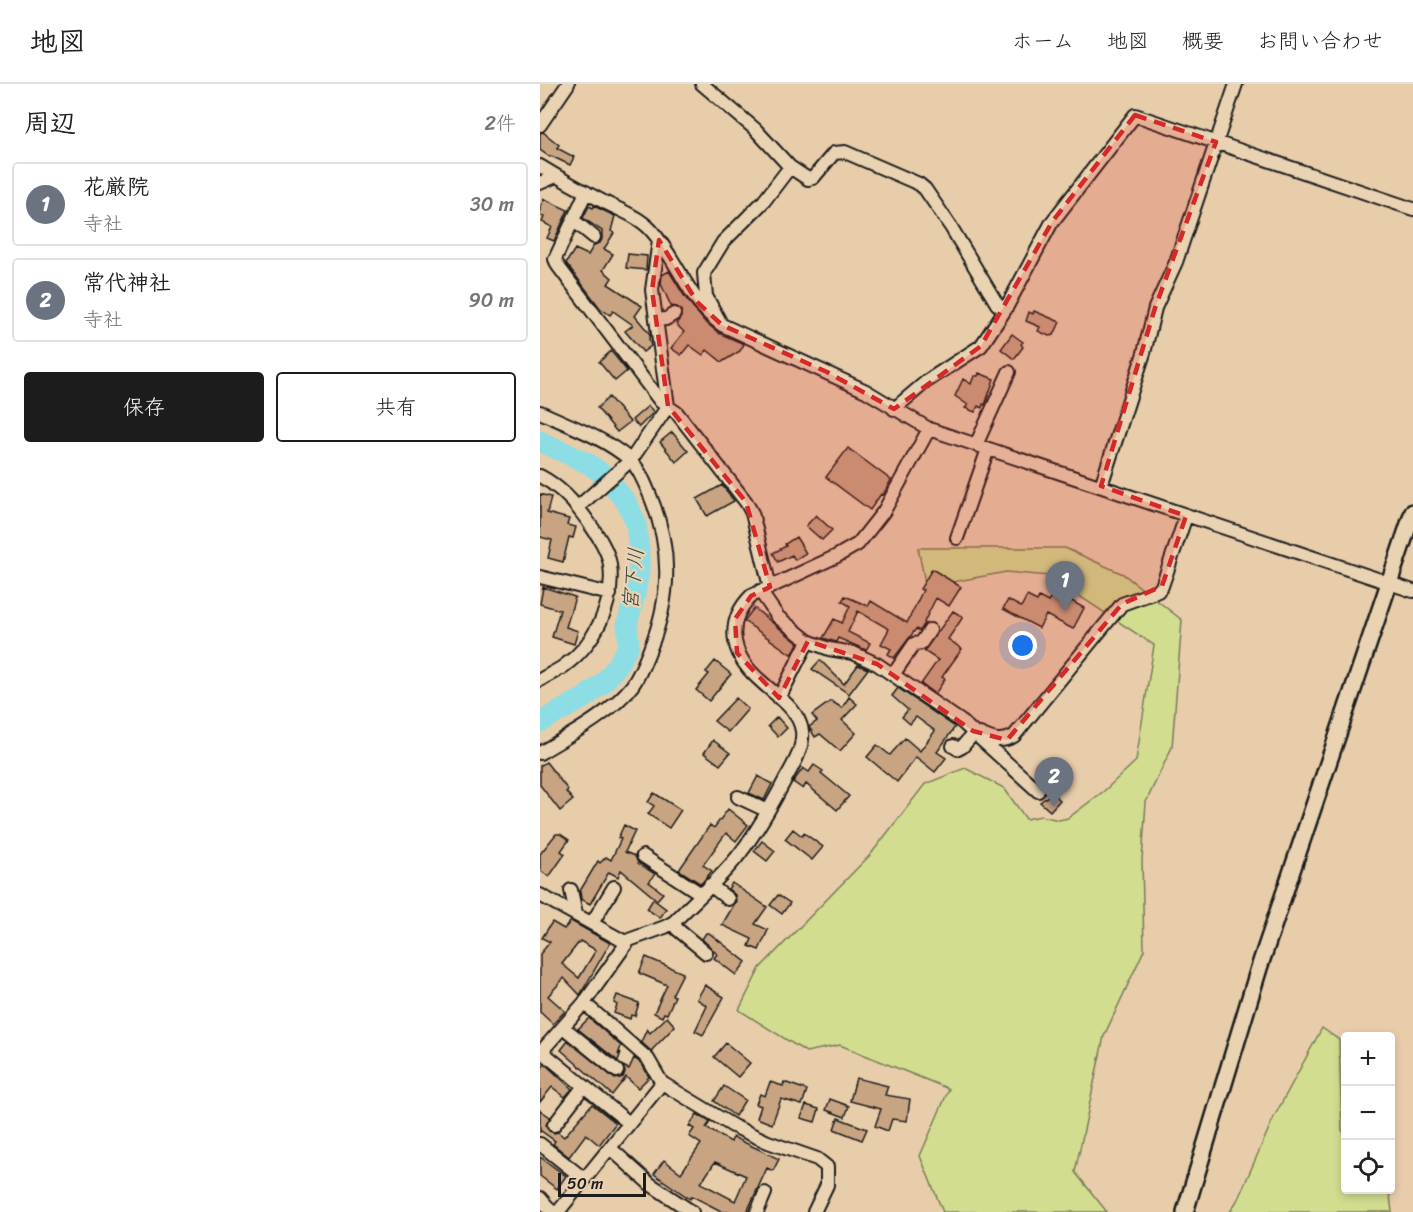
<!DOCTYPE html>
<html lang="ja">
<meta charset="utf-8">
<style>
:root{--surface:#fff;--page:#f6f6f6;--text:#202124;--muted:#757577;--line:#e0e0e0;--accent:#1c1c1c}
body{margin:0;font-family:Sriracha,"Klee One",sans-serif;background:var(--page);color:var(--text)}
.controls{position:absolute;right:18px;bottom:18px;display:grid;overflow:hidden;border-radius:6px;box-shadow:0 3px 9px #0003}
.controls button{width:54px;height:54px;display:grid;place-items:center;padding:0;border:0;border-bottom:2px solid var(--line);background:var(--surface);color:var(--text);font:30px sans-serif}
.scale{position:absolute;left:18px;bottom:15px;width:88px;box-sizing:border-box;padding-left:6px;border:3px solid #1c1c1c;border-top:0;font-size:16px;line-height:21px;white-space:nowrap;color:#1c1c1c;-webkit-text-stroke:4px #ead3b2;paint-order:stroke}
.you{position:absolute;left:483px;top:562px;width:21px;height:21px;margin:-15px;border:4px solid #fff;border-radius:50%;background:#1a73e8;box-shadow:0 0 0 9px #1a73e833}
.badge{display:grid;place-items:center;width:39px;height:39px;border-radius:50%;background:var(--accent);color:#fff;font-size:20px;font-weight:700}
.pin{position:absolute;translate:-50% -50px;filter:drop-shadow(0 2px 3px #0008)}
.pin::after{content:'';position:absolute;top:32px;width:21px;height:18px;background:inherit;clip-path:polygon(0 0,100% 0,50% 100%)}
.list{margin:0;padding:0;list-style:none}
h2{display:flex;justify-content:space-between;align-items:center;height:78px;margin:0;padding:0 24px;font-size:26px}
h2 small{font-size:20px;font-weight:400;color:var(--muted)}
.list li{display:grid;grid-template-columns:39px 1fr auto;gap:18px;align-items:center;box-sizing:border-box;height:84px;margin:0 12px 12px;padding:0 12px;border:2px solid var(--line);border-radius:6px}
.list b{display:block;font-size:22px;white-space:nowrap}
.list p{margin:0;font-size:20px;white-space:nowrap;color:var(--muted)}
.list em{font-size:20px;font-style:normal;color:var(--muted)}
.actions{display:flex;gap:12px;padding:18px 24px}
.actions a{flex:1;padding:14px 0;border:2px solid var(--accent);border-radius:6px;text-align:center;font-size:21px;color:var(--accent)}
.actions .main{background:var(--accent);color:#fff}
.icon{flex:none;width:33px;height:33px;fill:none;stroke:currentColor;stroke-width:2;stroke-linecap:round;stroke-linejoin:round}
.map{position:relative;flex:none;width:873px;height:1128px;overflow:hidden}
header{display:flex;align-items:center;gap:36px;box-sizing:border-box;height:84px;padding:0 30px;background:var(--surface);border-bottom:2px solid var(--line)}
header strong{font-size:28px}
nav{display:flex;gap:33px;margin-inline-start:auto;font-size:21px}
main{display:flex}
aside{flex:1;background:var(--surface)}
.map>svg:first-child{display:block}
.green{fill:#d2dd90;stroke:#777c56;stroke-width:1.5}
.lines{fill:none;stroke-linecap:round;stroke-linejoin:round}
.river{stroke:#8cdde4;stroke-width:21}
.building{fill:#c8a482;stroke:#1c1c1c;stroke-width:1.5;fill-rule:evenodd}
.minor-casing{stroke:#1c1c1c;stroke-width:16}
.tertiary-casing{stroke:#1c1c1c;stroke-width:20}
.minor{stroke:#ead3b2;stroke-width:12}
.tertiary{stroke:#ead3b2;stroke-width:15}
.marked{fill:#d62828;fill-opacity:0.2;stroke:#d62828;stroke-width:4.5;stroke-dasharray:12 8;stroke-linejoin:round}
.labels{text-anchor:middle;dominant-baseline:central;stroke-width:4.5;stroke-linejoin:round;paint-order:stroke}
.water-label{font-size:21px;font-style:italic;fill:#324344;stroke:#ead3b2}
</style>
<header>
<strong>地図</strong>
<nav><a>ホーム</a><a>地図</a><a>概要</a><a>お問い合わせ</a></nav>
</header>
<main>
<aside>
<h2>周辺<small>2件</small></h2>
<ul class="list">
<li><span class="badge" style="background:#6b7280">1</span><div><b>花厳院</b><p>寺社</p></div><em>30 m</em></li>
<li><span class="badge" style="background:#6b7280">2</span><div><b>常代神社</b><p>寺社</p></div><em>90 m</em></li>
</ul>
<div class="actions"><a class="main">保存</a><a>共有</a></div>
</aside>
<div class="map">
<svg width="873" height="1128" viewBox="0 0 873 1128">
<rect width="100%" height="100%" fill="#e8cdab"/>
<filter id="ink" filterUnits="userSpaceOnUse"><feTurbulence type="fractalNoise" baseFrequency=".0167" numOctaves="2"/><feDisplacementMap in="SourceGraphic" scale="12" xChannelSelector="R" yChannelSelector="G"/><feConvolveMatrix kernelMatrix="1 2 1 2 8 2 1 2 1" color-interpolation-filters="sRGB"/></filter>
<g filter="url(#ink)">
<path class="green" d="M378,464H525L583,490L642,536L632,663L606,718L602,776L604,866L564,952L535,1088L567,1128H403L380,1072L409,1005L300,961L266,968L199,926L220,884L331,770L385,700L425,684L464,704L486,735L501,732L519,736L528,734L564,707L596,677L614,561L509,492L466,488L386,503Z
M782,944L799,956L802,1046L806,1052V1106H843L850,1112L852,1128H690L698,1115L734,1033Z"/>
<g class="lines">
<path class="river" d="M0,357L49,380L64,391L87,419L96,439L99,467V487L95,511L87,540L89,561L77,582L63,599L44,614L0,638"/>
</g>
<path class="building" d="M3,48L19,61L17,64L34,73L30,81L11,72L10,73L0,66V49Z
M4,115L28,126L14,157L7,154L12,143L2,138L4,133L0,131V124Z
M49,122L53,124L54,122L75,132L71,147L74,149L64,165L73,170L63,186L72,194L68,200L102,222L95,232L110,250L109,255L111,262L103,268L85,247L93,241L73,227L70,231L60,224L26,179L35,165L48,171L54,161L60,159L62,155V147L43,134Z
M88,170L107,172L106,186L86,184Z
M129,187L145,213L164,237L179,249L204,260L200,267L182,278L167,266L163,271L149,261L141,271L131,264L144,248L136,240L141,233V226L137,223L131,222L121,200L122,191Z
M494,227L520,238L514,251L509,252L498,247L500,243L486,237L489,228L493,230Z
M472,250L483,258L481,260L483,263L474,275L461,265Z
M71,267L87,287L75,297L59,278Z
M439,289L454,295L445,321L443,320L442,324L438,322L435,328L425,324L428,321L415,312L423,295L431,300L434,292H438Z
M69,313L90,338L77,348L57,324Z
M108,322L114,328L99,343L92,336Z
M132,348L148,367L136,378L120,358Z
M308,364L351,396L345,407L343,411L341,410L330,426L286,393Z
M182,401L194,417L167,432L157,415Z
M0,410L11,413L7,429L29,435L27,441L36,443L33,454L29,453L23,478L8,474L12,456L0,453Z
M276,431L292,446L282,456L266,442Z
M256,453L266,469L255,476L252,471L238,478L233,469L246,462L245,460Z
M392,485L421,503L409,522L396,514L384,538L385,539L380,547L376,545L354,574L348,570L351,565L341,560L349,545L318,527L308,548L330,559L326,566L298,554L296,558L283,554L294,535L302,539L310,522L302,517L305,512L328,522L331,517L367,539L383,506L380,505Z
M3,503L35,513L26,543L38,547L34,560L12,553L20,526L0,520Z
M514,507L544,524L533,545L506,531L499,544L463,525L468,516L481,523L487,512L497,517L499,513L508,518Z
M214,524L258,559L252,571L204,537Z
M413,527L423,533L408,555L422,565L402,593L405,595L395,610L381,600L398,576L384,567Z
M280,576L304,600L318,581L328,585L309,610L272,585Z
M175,577L191,590L169,617L156,606L169,590L166,588Z
M358,604L415,643L397,668L406,674L395,688L376,673L357,698L327,673L337,661L350,671L365,654L380,667L395,647L376,633L370,640L362,633L368,626L352,612Z
M309,613L317,620L302,636L316,649L300,667L280,650L275,653L269,643L277,637L272,631L291,617L302,624Z
M196,614L208,625L188,648L174,637Z
M237,633L247,644L238,653L228,642Z
M173,656L190,669L180,681L164,669Z
M6,678L28,706L26,708L33,716L20,727L0,701V682Z
M274,681L283,687L281,689L309,712L297,726L266,700L263,705L253,698L263,684L269,688Z
M218,692L232,700L224,716L209,709Z
M114,709L141,726L129,744L108,730L114,722L108,718Z
M512,709L520,716L510,727L500,718Z
M188,725L208,741L196,757L186,749L163,781L172,787L161,800L139,786L170,741L174,744Z
M84,741L95,747L85,768L95,772L98,779L115,790L109,798L123,809L117,816L81,786L78,793L69,788L50,820L41,815L40,807L58,777L60,779L66,773L71,776L81,755L78,754Z
M253,745L262,752L264,749L283,763L272,776L245,755Z
M16,750H20L29,756L21,767L25,770L9,793L0,786V770Z
M222,757L235,767L227,777L214,767Z
M192,799L227,823L215,840L228,846L219,866L209,862L212,855L182,841L196,817L195,811L188,805Z
M238,811L250,819L242,830L230,821Z
M113,815L126,825L120,834L107,825Z
M31,837L70,859L40,911L24,894L8,912L25,927L13,940L0,928V870L10,858L2,854L12,838L24,845ZM40,857L56,866L39,894L22,880Z
M166,849H169L206,878L196,891L174,874L177,870L162,855Z
M106,873L143,889L132,911L135,912L127,930L124,929L122,933L114,929L127,901L99,889Z
M165,901L184,913L163,951L155,947L167,922L157,915Z
M77,911L99,919L95,932L91,931L90,935L74,929L77,921L74,919Z
M127,933L135,942L111,967L101,958L107,945L110,949Z
M49,934L81,962L78,971L81,968L78,977L38,945Z
M28,957L75,995L83,993L85,988L83,982L89,985L94,974L102,980L109,993L98,1004L86,993L72,1011L21,966Z
M186,959L210,979L198,993L174,973Z
M5,980L32,1005L25,1013L12,1003L0,1018V986Z
M316,994L348,1002L345,1011L370,1015L367,1037L352,1035L348,1047L335,1042L341,1025L310,1017Z
M230,998L243,1002L244,998L267,1006L262,1021L241,1015L232,1040L217,1034L221,1022L216,1020L220,1010L225,1012Z
M184,1002L205,1016L195,1032L174,1017Z
M290,1015L309,1022L305,1033L286,1026Z
M52,1020L76,1039L59,1061L46,1050L29,1073L13,1060L15,1057L1,1047L0,1048V1026L10,1033L6,1041L9,1047L14,1049L18,1048L24,1053Z
M266,1021L279,1025L275,1038L261,1034Z
M157,1030L170,1038L166,1044L191,1058L193,1053L239,1075L233,1087L227,1084L207,1128H183L152,1112L150,1115L114,1090L124,1076L141,1089L161,1060L149,1052L154,1045L149,1042ZM175,1078L206,1092L195,1117L161,1099Z
M298,1034L327,1045L322,1056L294,1045Z
M0,1073L26,1092L17,1105L0,1092Z"/>
<g class="lines">
<g class="minor-casing">
<path id="minor" d="M162,0L215,45L250,83L268,95L273,94L294,69L305,68L379,100L385,105L411,143L457,220L465,226
M0,41L28,0
M0,82C21,95 43,107 64,118C80,126 99,133 111,146C138,176 148,217 182,241L326,307L389,345L873,507
M0,99L16,92
M46,108L15,175L18,182L120,317L137,329L206,418L212,429L230,503
M33,136L54,153
M116,236L126,235L134,230
M179,236L166,212L164,189L183,158L224,117L250,83
M354,325L387,297L441,262L465,226L512,138L595,31L873,125
M0,328C30,342 63,353 89,375C99,383 106,402 111,414C132,466 131,513 110,565C105,577 100,591 92,602C69,631 31,650 0,669
M436,361L469,288
M0,392C19,402 35,419 47,436C56,449 68,465 70,481C75,519 55,560 24,582C17,587 8,591 0,596
M561,402L604,269L615,224L636,178L696,0
M38,423L91,376L128,322L112,206L119,156
M417,454L448,365
M0,493L70,510
M220,507L238,533L268,557L289,565L313,569L337,580L422,638L498,707
M353,591L374,560L381,559L390,546
M239,614L268,557
M440,650C453,656 461,659 474,652L582,520L618,507L622,502L646,432
M413,662L418,665L422,663L434,649
M198,713L228,727
M103,772L161,810
M170,801L188,815
M31,806L36,830
M0,811L87,859
M134,838L137,845L166,869
M52,839L74,803
M44,919L108,975L122,999L193,1042L228,1058L277,1075L287,1083V1101L274,1128
M23,943L77,987
M0,966L89,1039
M0,969L44,919L89,856L125,843L134,838C155,816 179,796 198,772C217,748 232,721 246,694C254,680 264,663 262,647C257,612 202,599 195,557C192,539 198,525 211,512L297,472L318,460L344,427L389,345
M14,1041L44,1002
M0,1060L44,1095
M70,1064L110,1100L152,1128
M0,1114L12,1128
M18,1128L122,999
M217,1128L225,1109"/>
</g>
<g class="tertiary-casing">
<path id="tertiary" d="M645,1128L719,884L873,428"/>
</g>
<use href="#minor" class="minor"/>
<use href="#tertiary" class="tertiary"/>
</g>
</g>
<path class="marked" d="M595,31L676,58L615,224L561,402L646,432L622,502L582,520L467,656L433,647L337,580L268,557L239,614L197,569L195,535L211,512L230,503L206,418L128,322L112,206L119,156L157,218L182,241L287,288L354,325L441,262L512,138Z"/>
<g class="labels">
<g class="water-label">
<text transform="translate(93 495) rotate(-84)">宮下川</text>
</g>
</g>
</svg>
<div class="controls">
<button>+</button>
<button>−</button>
<button><svg class="icon" aria-label="locate" viewBox="0 0 24 24"><circle cx="12" cy="12" r="6"/><path d="M12 2v4M12 18v4M2 12h4M18 12h4"/></svg></button>
</div>
<div class="scale">50 m</div>
<div class="you"></div>
<div class="pin badge" style="left:525px;top:527px;background:#6b7280">1</div>
<div class="pin badge" style="left:514px;top:723px;background:#6b7280">2</div>
</div>
</main>
